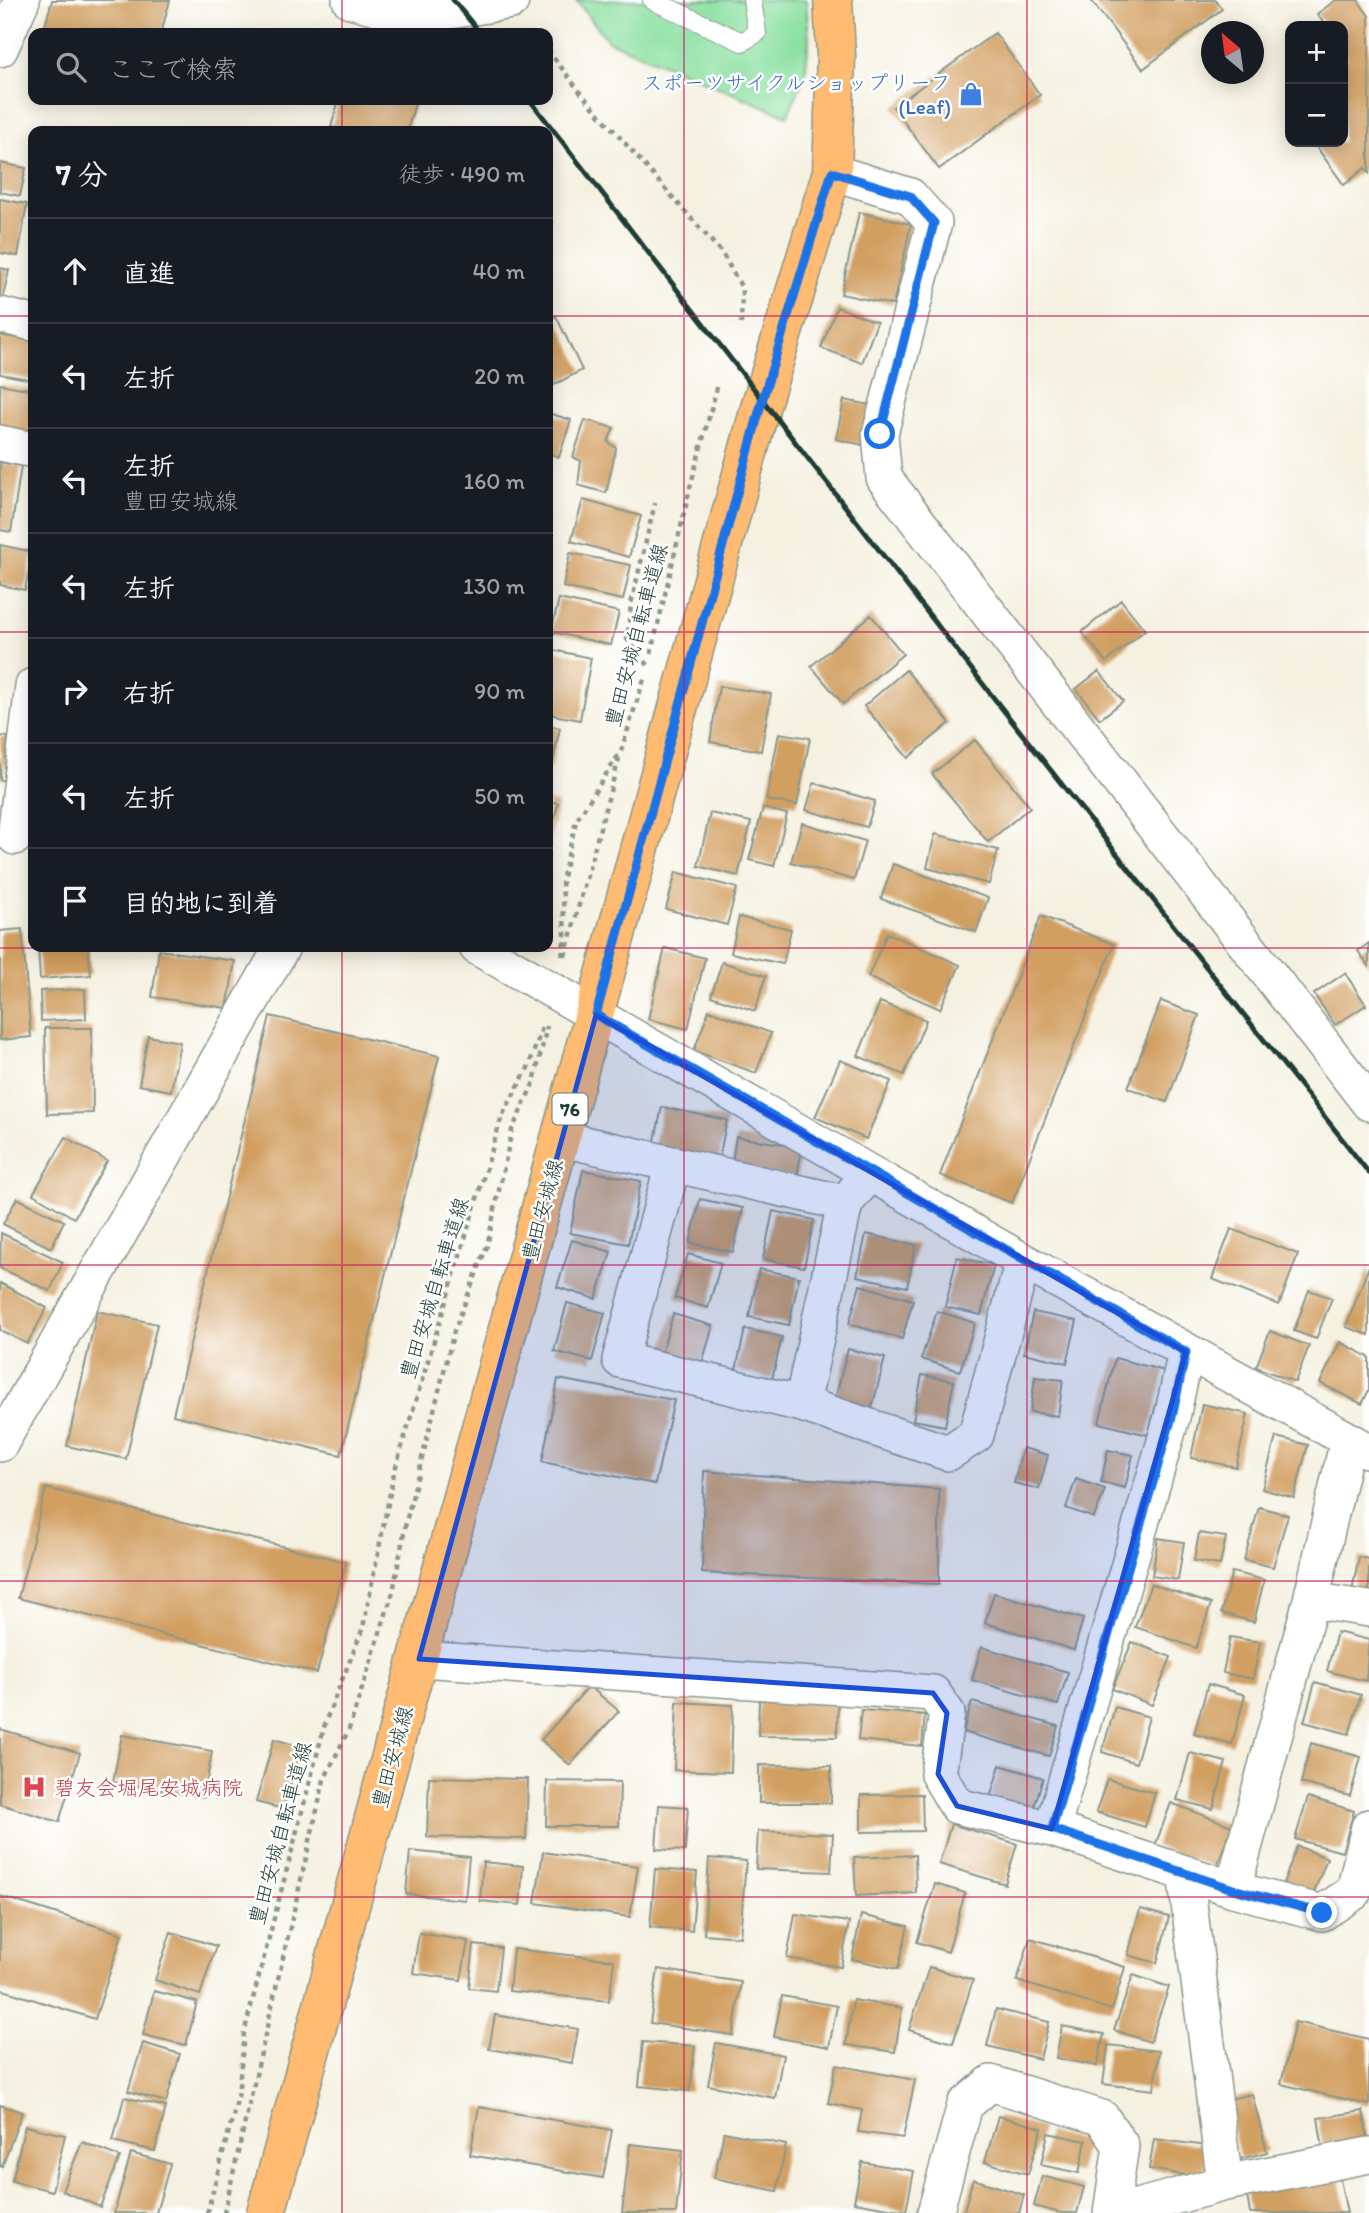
<!DOCTYPE html>
<html lang="ja">
<meta charset="utf-8">
<style>
:root{--surface:#171b24;--page:#242831;--text:#f1f3f6;--muted:#9ea1a6;--line:#363941}
body{margin:0;font-family:Itim,"Klee One",sans-serif;background:var(--page);color:var(--text)}
.controls{position:absolute;right:21px;top:21px;display:grid;overflow:hidden;border-radius:14px;box-shadow:0 4px 18px #0003}
.controls button{width:63px;height:63px;display:grid;place-items:center;padding:0;border:0;border-bottom:2px solid var(--line);background:var(--surface);color:var(--text);font:35px sans-serif}
.compass{position:absolute;left:1201px;top:21px;width:63px;height:63px;border-radius:50%;background:var(--surface);box-shadow:0 4px 18px #0003;rotate:331deg}
.stop{position:absolute;width:21px;height:21px;margin:-16px;border:5px solid #1a73e8;border-radius:50%;background:#fff}
.stop.end{background:#1a73e8;border-color:#fff;box-shadow:0 2px 7px #0008}
.list{margin:0;padding:0;list-style:none}
h2{display:flex;justify-content:space-between;align-items:center;height:91px;margin:0;padding:0 28px;font-size:30px}
h2 small{font-size:23px;font-weight:400;color:var(--muted)}
.list li{display:grid;grid-template-columns:46px 1fr auto;gap:21px;align-items:center;box-sizing:border-box;height:105px;padding:0 28px;border-top:2px solid var(--line)}
.list b{display:block;font-size:26px;white-space:nowrap}
.list p{margin:0;font-size:23px;white-space:nowrap;color:var(--muted)}
.list em{font-size:23px;font-style:normal;color:var(--muted)}
.icon{flex:none;width:38px;height:38px;fill:none;stroke:currentColor;stroke-width:2;stroke-linecap:round;stroke-linejoin:round}
.map{position:relative;flex:none;width:1369px;height:2213px;overflow:hidden}
.search{position:absolute;background:var(--surface);box-shadow:0 4px 18px #0003;left:28px;top:28px;width:525px;height:77px;display:flex;align-items:center;gap:18px;box-sizing:border-box;padding:0 24px;border-radius:14px;color:var(--muted);font-size:26px}
.panel{position:absolute;background:var(--surface);box-shadow:0 4px 18px #0003;left:28px;top:126px;width:525px;height:826px;border-radius:14px}
.map>svg:first-child{display:block}
.green{fill:#8be0a1;stroke:#558e6a;stroke-width:2}
.building{fill:#d19f60}
.lines{fill:none;stroke-linecap:round;stroke-linejoin:round}
.service-casing{stroke:#8a978a;stroke-width:20}
.minor-casing{stroke:#8a978a;stroke-width:38}
.primary-casing{stroke:#8a978a;stroke-width:41}
.path{stroke:#8a978a;stroke-width:4.5;stroke-dasharray:5 5;stroke-linecap:butt}
.service{stroke:#fff;stroke-width:18}
.minor{stroke:#fff;stroke-width:35}
.primary{stroke:#ffbb71;stroke-width:38}
.rail{stroke:#1f3d34;stroke-width:5}
.route{stroke:#1a73e8;stroke-width:9}
.marked{fill:#1d4ed8;fill-opacity:0.2;stroke:#1d4ed8;stroke-width:5;stroke-linejoin:round}
.grid{fill:none;stroke:#c2185b;stroke-width:2;stroke-opacity:0.55}
.labels{text-anchor:middle;dominant-baseline:central;stroke-width:5;stroke-linejoin:round;paint-order:stroke}
.shield{fill:#fff;stroke:#627771;stroke-width:2}
.shield-label{font-size:19px;font-weight:bold;fill:#1f3d34}
.shop-label{font-size:21px;fill:#366cbe;stroke:#fff;text-anchor:end}
.street-label{font-size:21px;fill:#1f3d34;stroke:#fff}
.health-label{font-size:21px;fill:#be3a42;stroke:#fff;text-anchor:start}
</style>
<div class="map">
<svg width="1369" height="2213" viewBox="0 0 1369 2213">
<rect width="100%" height="100%" fill="#fff"/>
<filter id="ink" filterUnits="userSpaceOnUse"><feTurbulence type="fractalNoise" baseFrequency=".0143" numOctaves="2"/><feDisplacementMap in="SourceGraphic" scale="14" xChannelSelector="R" yChannelSelector="G"/><feConvolveMatrix kernelMatrix="1 2 1 2 8 2 1 2 1" color-interpolation-filters="sRGB"/></filter>
<filter id="wash" filterUnits="userSpaceOnUse"><feTurbulence type="fractalNoise" baseFrequency=".00686" numOctaves="4" result="noise"/><feDisplacementMap in="SourceGraphic" scale="28" xChannelSelector="R" yChannelSelector="G"/><feGaussianBlur stdDeviation="1.57" result="paint"/><feColorMatrix in="noise" values="0 0 0 0 0 0 0 0 0 0 0 0 0 0 0 0 0 1.4 0 .05"/><feComposite in="paint" operator="in"/></filter>
<g filter="url(#wash)">
<rect width="100%" height="100%" fill="#f5f1e1"/>
<path class="green" d="M576,0H806L809,40L805,77L787,116L608,41Z"/>
<g id="blocks">
<path class="building" d="M52,0H170L161,33H43Z
M1091,0H1215L1222,9L1143,69Z
M1336,0H1358L1369,16V173L1365,168L1344,185L1313,142H1343V61L1347,58L1343,52V26H1326L1317,14Z
M995,33L1040,95L939,169L893,107Z
M339,100H416L407,131H347L331,127Z
M0,163L26,168L20,196L0,192Z
M0,199L27,204L18,256L0,253Z
M859,212L911,224L893,305L841,294Z
M0,268L9,270L2,301H0Z
M837,307L877,322L862,363L821,348Z
M556,316L582,370L548,388V320Z
M0,335L33,341V380L0,374Z
M0,384L33,390V436L0,429Z
M844,400L871,405L863,445L836,439Z
M548,413L571,420L559,457L548,453Z
M585,420L614,428L608,442L616,448L606,493L578,485L581,461L573,457Z
M0,462L21,466L11,532L0,530Z
M583,500L641,516L629,557L571,541Z
M0,545L33,552L25,590L0,585Z
M570,553L631,565L623,600L563,587Z
M559,599L619,612L611,645L551,632Z
M1121,600L1145,630L1106,662L1082,632Z
M871,615L903,654L843,704L811,666Z
M548,649L591,658L580,720L548,714Z
M906,670L950,723L908,758L864,706Z
M1099,671L1123,701L1100,719L1076,689Z
M719,686L771,694L761,751L710,742Z
M548,725L560,728L551,768H548Z
M779,733L810,738L797,805L766,800Z
M0,736L8,737L4,780H0Z
M975,740L1030,807L988,842L932,774Z
M814,783L875,801L867,827L806,810Z
M548,801L558,803L549,842H548Z
M763,808L787,814L774,866L749,860Z
M710,813L751,822L738,876L698,866Z
M802,823L865,841L854,880L791,862Z
M935,834L998,850L989,884L927,868Z
M893,864L988,898L976,932L881,899Z
M676,872L737,888L727,925L666,909Z
M1041,916L1114,944L1012,1203L940,1175Z
M739,917L791,929L783,964L731,953Z
M22,929L31,1037L0,1040V931Z
M887,933L960,965L940,1009L868,977Z
M1369,943V966L1358,951Z
M38,947H88L91,975L40,979Z
M665,948L705,958L688,1029L648,1019Z
M159,950L235,961L227,1008L152,997Z
M722,962L766,976L755,1011L711,996Z
M1345,973L1366,1005L1335,1025L1314,994Z
M85,989L86,1019L41,1021L40,991Z
M1161,1001L1199,1015L1167,1102L1128,1088Z
M880,1002L926,1020L904,1075L858,1056Z
M709,1010L771,1033L756,1073L694,1051Z
M270,1016L439,1056L341,1455L173,1415Z
M45,1028H92L93,1113L47,1114Z
M148,1036L180,1042L171,1091L139,1085Z
M840,1060L891,1081L866,1139L815,1117Z
M662,1107L727,1120L718,1163L653,1150Z
M66,1137L107,1161L74,1218L33,1194Z
M736,1137L802,1147L797,1177L731,1168Z
M583,1170L641,1181L628,1244L570,1233Z
M17,1198L64,1221L51,1248L3,1224Z
M700,1199L743,1208L733,1252L690,1243Z
M773,1211L814,1220L804,1267L763,1259Z
M1231,1229L1298,1254L1279,1305L1212,1279Z
M1,1233L63,1262L50,1291L0,1268Z
M866,1234L916,1245L907,1287L857,1276Z
M572,1240L611,1252L596,1299L557,1287Z
M688,1254L721,1263L708,1308L675,1298Z
M957,1257L994,1265L981,1315L945,1307Z
M1369,1266V1335L1346,1327Z
M759,1269L799,1277L789,1325L749,1317Z
M0,1283L47,1308L27,1344L0,1330Z
M860,1285L913,1300L902,1339L849,1324Z
M1309,1290L1332,1298L1316,1339L1294,1331Z
M567,1303L605,1313L592,1361L554,1351Z
M97,1311L157,1324L126,1459L67,1446Z
M937,1311L975,1323L960,1371L921,1359Z
M1033,1312L1077,1321L1067,1363L1024,1353Z
M673,1314L713,1326L700,1370L660,1358Z
M745,1329L782,1337L772,1379L736,1370Z
M1270,1331L1309,1346L1295,1382L1256,1367Z
M1340,1342L1369,1357V1390L1362,1404L1320,1383Z
M848,1349L885,1358L872,1408L835,1399Z
M1115,1358L1165,1371L1148,1435L1099,1423Z
M922,1375L954,1381L945,1426L913,1420Z
M1035,1377L1063,1380L1058,1416L1030,1412Z
M558,1379L674,1400L655,1484L542,1462Z
M1202,1404L1248,1414L1236,1467L1191,1458Z
M1276,1437L1308,1445L1294,1498L1262,1489Z
M1023,1448L1048,1455L1039,1489L1014,1483Z
M1108,1450L1133,1455L1125,1488L1101,1482Z
M704,1471L939,1489V1584L702,1573Z
M1076,1479L1105,1489L1094,1518L1066,1508Z
M46,1488L346,1562L317,1673L18,1598Z
M1259,1507L1288,1515L1273,1567L1244,1560Z
M1199,1533L1226,1537L1220,1565L1194,1561Z
M1158,1538L1184,1542L1178,1580L1152,1576Z
M1359,1557L1369,1559V1600L1351,1596Z
M1232,1572L1264,1580L1254,1622L1221,1613Z
M1151,1584L1211,1604L1196,1648L1135,1627Z
M994,1593L1083,1619L1074,1650L985,1623Z
M1337,1632L1369,1640L1366,1681L1327,1671Z
M1230,1637L1260,1642L1253,1679L1223,1673Z
M1132,1642L1171,1657L1152,1705L1112,1689Z
M981,1647L1068,1672L1058,1705L972,1680Z
M1315,1682L1361,1695L1349,1734L1304,1722Z
M1208,1684L1245,1695L1232,1744L1194,1734Z
M589,1686L619,1711L570,1765L541,1740Z
M759,1700H838L837,1737L758,1736Z
M677,1702L733,1705L731,1772L674,1770Z
M972,1702L1058,1726L1049,1756L963,1732Z
M1115,1707L1149,1717L1136,1763L1102,1752Z
M861,1710L925,1715L922,1746L858,1740Z
M0,1729L80,1753L59,1822L0,1804Z
M122,1735L212,1751L204,1797L113,1782Z
M274,1739L301,1747L283,1809L256,1802Z
M1311,1743L1361,1757L1350,1796L1301,1783Z
M1190,1753L1226,1762L1213,1809L1177,1800Z
M759,1765L831,1766V1803H759Z
M1000,1765L1043,1778L1033,1811L990,1798Z
M429,1777L528,1779L526,1839L427,1837Z
M1107,1779L1155,1793L1145,1827L1096,1812Z
M547,1781L620,1782L619,1826H546Z
M922,1794L923,1831L861,1832V1795Z
M1308,1797L1354,1811L1342,1852L1295,1839Z
M1171,1803L1232,1826L1216,1868L1155,1846Z
M659,1805L688,1807L685,1851L656,1849Z
M951,1824L1017,1844L1005,1884L939,1864Z
M758,1831L833,1834L831,1872L756,1869Z
M1297,1846L1327,1858L1313,1895L1283,1884Z
M410,1851L469,1857L465,1900L406,1894Z
M543,1852L638,1866L630,1917L535,1903Z
M915,1855L916,1893L856,1896L854,1858Z
M709,1858L746,1861L740,1937L704,1934Z
M483,1862L523,1866L520,1905L480,1901Z
M655,1869L697,1872L692,1931L650,1927Z
M935,1884L965,1893L948,1952L917,1942Z
M0,1896L122,1934L95,2019L0,1989Z
M1140,1909L1169,1917L1157,1963L1128,1955Z
M795,1914L849,1922L841,1967L787,1958Z
M861,1915L908,1926L898,1969L852,1959Z
M171,1932L216,1946L200,1995L155,1980Z
M419,1933L468,1941L461,1980L413,1973Z
M1030,1938L1125,1967L1112,2010L1017,1981Z
M474,1945L501,1948L496,1991L469,1988Z
M513,1949L614,1960L609,2001L509,1991Z
M929,1967L973,1980L953,2043L909,2030Z
M658,1969L741,1982L733,2035L650,2023Z
M1133,1975L1169,1987L1150,2042L1114,2030Z
M154,1991L197,2002L186,2045L143,2035Z
M782,1996L837,2006L829,2047L774,2037Z
M853,2000L902,2008L895,2052L846,2045Z
M996,2009L1049,2022L1040,2059L987,2046Z
M495,2015L578,2029L572,2063L489,2049Z
M1295,2022L1369,2039V2105L1281,2084Z
M1062,2026L1104,2034L1097,2066L1056,2058Z
M643,2042L695,2046L690,2091L639,2086Z
M143,2043L180,2054L166,2102L128,2091Z
M716,2043L783,2055L775,2098L708,2085Z
M1108,2045L1159,2051L1154,2090L1103,2084Z
M836,2065L915,2080L903,2138L858,2132L862,2110L828,2103Z
M1252,2094L1267,2152L1240,2159L1225,2100Z
M124,2097L166,2107L155,2151L113,2141Z
M0,2105L22,2112L2,2167L0,2166Z
M479,2107L612,2130L603,2178L470,2155Z
M1363,2111L1369,2145L1324,2155L1318,2118Z
M998,2116L1042,2128L1028,2174L985,2162Z
M25,2126L65,2135L52,2191L12,2181Z
M724,2132L786,2145L777,2191L714,2178Z
M1048,2133L1086,2141L1079,2173L1041,2165Z
M1154,2139L1208,2146L1203,2178L1149,2169Z
M82,2142L120,2157L100,2207L62,2191Z
M630,2144L683,2150L676,2213H622Z
M131,2153L170,2164L156,2213H114Z
M862,2162L914,2171L906,2211L854,2202Z
M1338,2170L1347,2213H1250L1246,2190Z
M1042,2176L1084,2187L1077,2213H1060L1034,2206Z
M973,2179L1024,2195L1019,2213H963Z"/>
</g>
</g>
<g filter="url(#ink)">
<use href="#blocks" fill-opacity="0" stroke="#8a978a" stroke-width="2"/>
<g class="lines">
<g class="service-casing">
<path id="service" d="M652,0L742,42L757,33L752,0"/>
</g>
<g class="minor-casing">
<path id="minor" d="M350,0L414,17L511,1
M0,49L22,0
M832,172L910,196L934,223L880,434L884,478L1369,1103
M0,315L33,323
M0,443L33,450
M15,837L33,686
M477,947L1023,1261L1367,1450
M562,1139L845,1203L860,1185
M673,1164L620,1360L802,1404L845,1203
M1186,1352L1172,1417L1052,1829L1233,1889L1311,1600L1348,1440
M802,1404L948,1453L976,1435L1023,1261
M0,1444L282,947
M1311,1600L1369,1609
M419,1659L933,1693L947,1713L938,1774L957,1806L1052,1829
M1185,1873L1225,2183
M1233,1889L1322,1913L1354,1892L1369,1827
M935,2213L965,2105L991,2083L1102,2118L1121,2146L1111,2213
M1115,2213L1225,2183L1369,2155"/>
</g>
<g class="primary-casing">
<path id="primary" d="M266,2213L762,401L832,172L836,56L833,0"/>
</g>
<path class="path" d="M548,50L580,92L722,253L742,288L741,324
M651,654L691,484L717,387
M648,665L627,639L631,604L655,503
M562,956L565,935L562,881L576,821L621,751L645,676
M565,956L620,755
M207,2213L238,2097L244,2033L326,1720L363,1628L394,1473L502,1116L528,1068L543,1025
M224,2213L324,1780L349,1729L393,1592L406,1522L454,1331L487,1246L512,1130L534,1082L547,1026"/>
<use href="#service" class="service"/>
<use href="#minor" class="minor"/>
<use href="#primary" class="primary"/>
<path class="rail" d="M453,0L480,33
M530,100L1000,706L1369,1173"/>
</g>
</g>
<g class="lines" filter="url(#ink)">
<path class="route" d="M880,434L934,223L910,196L832,172L762,401L596,1015L1186,1352L1172,1417L1052,1829L1233,1889L1322,1913"/>
</g>
<path class="marked" d="M596,1015L1186,1352L1052,1829L957,1806L938,1774L947,1713L933,1693L419,1659Z"/>
<path class="grid" d="M342,0V33M684,0V2213M1027,0V2213M342,100V131M0,316H33M548,316H1369M0,632H33M548,632H1369M342,947V2213M0,948H1369M0,1265H1369M0,1581H1369M0,1897H1369"/>
<defs>
<g id="shop-bare" transform="scale(1.89)"><path d="M-5-2.5h2.3a2.7 3.5 0 0 1 5.4 0H5L5.5 6h-11ZM-1.5-2.5h3a1.5 2.3 0 0 0-3 0Z" fill="#3f7fe0" stroke="#fff" stroke-width="2.5" paint-order="stroke"/></g>
<g id="hospital-bare" transform="scale(1.89)"><path d="M-5-5h3v3.5h4V-5h3V5h-3V1.5h-4V5h-3Z" fill="#e0444e" stroke="#fff" stroke-width="2.5" paint-order="stroke"/></g>
</defs>
<g fill-rule="evenodd">
<use href="#shop-bare" x="971" y="94"/>
<use href="#hospital-bare" x="34" y="1787"/>
</g>
<g class="labels">
<rect class="shield" x="552.5" y="1093.5" width="35" height="31" rx="5"/>
<g class="shield-label">
<text x="570" y="1109">76</text>
</g>
<g class="shop-label">
<text x="951" y="82">スポーツサイクルショップリーフ<tspan x="951" dy="24">(Leaf)</tspan></text>
</g>
<g class="street-label">
<text transform="translate(636 635) rotate(-75)">豊田安城自転車道線</text>
<text transform="translate(542 1210) rotate(-75)">豊田安城線</text>
<text transform="translate(434 1288) rotate(-73)">豊田安城自転車道線</text>
<text transform="translate(392 1757) rotate(-75)">豊田安城線</text>
<text transform="translate(280 1833) rotate(-75)">豊田安城自転車道線</text>
</g>
<g class="health-label">
<text x="54" y="1787">碧友会堀尾安城病院</text>
</g>
</g>
</svg>
<div class="controls">
<button>+</button>
<button>−</button>
</div>
<svg class="compass" viewBox="-18 -18 36 36"><path d="M0-13l5 13h-10z" fill="#e53935"/><path d="M0 13l5-13h-10z" fill="#9ea1a6"/></svg>
<div class="stop" style="left:880px;top:434px"></div>
<div class="stop end" style="left:1322px;top:1913px"></div>
<div class="search"><svg class="icon" aria-label="search" viewBox="0 0 24 24"><circle cx="10" cy="10" r="6"/><path d="M15 15l6 6"/></svg>ここで検索</div>
<section class="panel">
<h2>7 分<small>徒歩 · 490 m</small></h2>
<ul class="list">
<li><svg class="icon" aria-label="ahead" viewBox="0 0 24 24"><path d="M12 20V5M6 11l6-6 6 6"/></svg><div><b>直進</b></div><em>40 m</em></li>
<li><svg class="icon" aria-label="left" viewBox="0 0 24 24"><path d="M17 20v-9H6M10 6l-5 5 5 5"/></svg><div><b>左折</b></div><em>20 m</em></li>
<li><svg class="icon" aria-label="left" viewBox="0 0 24 24"><path d="M17 20v-9H6M10 6l-5 5 5 5"/></svg><div><b>左折</b><p>豊田安城線</p></div><em>160 m</em></li>
<li><svg class="icon" aria-label="left" viewBox="0 0 24 24"><path d="M17 20v-9H6M10 6l-5 5 5 5"/></svg><div><b>左折</b></div><em>130 m</em></li>
<li><svg class="icon" aria-label="right" viewBox="0 0 24 24"><path d="M7 20v-9h11M14 6l5 5-5 5"/></svg><div><b>右折</b></div><em>90 m</em></li>
<li><svg class="icon" aria-label="left" viewBox="0 0 24 24"><path d="M17 20v-9H6M10 6l-5 5 5 5"/></svg><div><b>左折</b></div><em>50 m</em></li>
<li><svg class="icon" aria-label="arrive" viewBox="0 0 24 24"><path d="M6 21V4h12l-3 4 3 4H6"/></svg><div><b>目的地に到着</b></div></li>
</ul>
</section>
</div>
